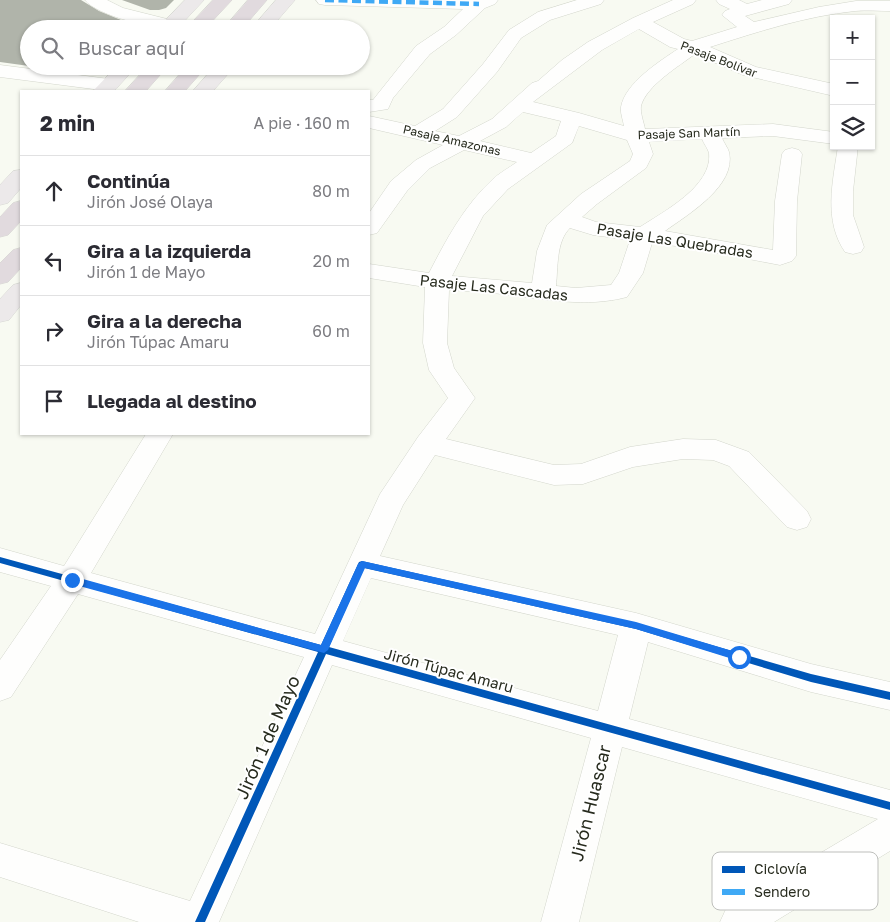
<!DOCTYPE html>
<html lang="es">
<meta charset="utf-8">
<style>
:root{--surface:#fff;--page:#f7f7f7;--text:#2b2b33;--muted:#7c7c81;--line:#e1e1e2}
body{margin:0;font-family:"Golos Text",sans-serif;background:var(--page);color:var(--text)}
.controls{position:absolute;right:15px;top:15px;display:grid;overflow:hidden;border-radius:0px;box-shadow:0 1px 4px #0004}
.controls button{width:45px;height:45px;display:grid;place-items:center;padding:0;border:0;border-bottom:1px solid var(--line);background:var(--surface);color:var(--text);font:25px sans-serif}
.stop{position:absolute;width:15px;height:15px;margin:-11px;border:4px solid #1a73e8;border-radius:50%;background:#fff}
.stop.end{background:#1a73e8;border-color:#fff;box-shadow:0 1px 5px #0008}
.list{margin:0;padding:0;list-style:none}
h2{display:flex;justify-content:space-between;align-items:center;height:65px;margin:0;padding:0 20px;font-size:21px}
h2 small{font-size:16px;font-weight:400;color:var(--muted)}
.list li{display:grid;grid-template-columns:32px 1fr auto;gap:15px;align-items:center;box-sizing:border-box;height:70px;padding:0 20px;border-top:1px solid var(--line)}
.list b{display:block;font-size:19px;white-space:nowrap}
.list p{margin:0;font-size:16px;white-space:nowrap;color:var(--muted)}
.list em{font-size:16px;font-style:normal;color:var(--muted)}
.icon{flex:none;width:28px;height:28px;fill:none;stroke:currentColor;stroke-width:2;stroke-linecap:round;stroke-linejoin:round}
.map{position:relative;flex:none;width:890px;height:922px;overflow:hidden}
.search{position:absolute;background:var(--surface);box-shadow:0 1px 4px #0004;left:20px;top:20px;width:350px;height:55px;display:flex;align-items:center;gap:12px;box-sizing:border-box;padding:0 18px;border-radius:28px;color:var(--muted);font-size:19px}
.panel{position:absolute;background:var(--surface);box-shadow:0 1px 4px #0004;left:20px;top:90px;width:350px;height:345px;border-radius:0px}
.map>svg:first-child{display:block}
.building{fill:#b0b4aa}
.lines{fill:none;stroke-linecap:round;stroke-linejoin:round}
.minor-casing{stroke:#d3d6cc;stroke-width:1}
.major-casing{stroke:#d6d7d2;stroke-width:1}
.highway-casing{stroke:#d6d7d2;stroke-width:1}
.minor{fill:#fefefd;fill-rule:evenodd}
.major{fill:#ece9ea;fill-rule:evenodd}
.highway{fill:#e1dade;fill-rule:evenodd}
.quiet{stroke:#3fa9f5;stroke-width:4.5;stroke-dasharray:9 4.5;stroke-linecap:butt}
.cycleway-casing{stroke:#fff;stroke-width:3}
.cycleway{fill:#0057b8;fill-rule:evenodd}
.route{fill:#1a73e8}
.labels{text-anchor:middle;dominant-baseline:central;stroke-width:4;stroke-linejoin:round;paint-order:stroke}
.far-street-label{font-size:12px;fill:#272b1e;stroke:#fff}
.street-label{font-size:15px;fill:#272b1e;stroke:#fff}
.near-street-label{font-size:18px;fill:#272b1e;stroke:#fff}
.key{fill:#fff;stroke:#bebfbc;stroke-width:1}
.key-label{font-size:14px;fill:#272b1e}
</style>
<div class="map">
<svg width="890" height="922" viewBox="0 0 890 922">
<rect width="100%" height="100%" fill="#f8faf2"/>
<path class="building" d="M0,0H81L99,11L143,29H29V66L0,62Z
M122,0H174L166,8L159,10H150Z
M45,66H108L101,74Z"/>
<g class="lines">
<g class="minor-casing">
<path id="minor" d="M85,0H107L123,8L175,21L178,25L175,29C156,29 97,16 85,0Z
M316,0H498L495,4L485,8L456,35L430,54L393,98L388,109L369,112V100H373L416,46L444,27L463,9L325,5L319,4Z
M577,0H604L601,4L550,20L521,38L497,72L457,117L435,131L459,136L492,119L532,83L538,81L562,60L588,42L633,18L673,0H696L693,4L653,22L684,39L692,41L737,27L722,15L725,11L730,9L719,4L716,0H739L747,4L762,0H792L789,4L745,16L754,22L819,7L856,1H890V11C879,11 867,10 855,11C806,16 757,32 710,47L756,67L834,84V96L743,75L695,54C679,66 646,86 641,106C640,113 644,123 645,129L773,124L834,132V144L773,136L722,138C724,143 728,148 729,152C737,186 687,215 665,231L773,250L775,201L782,154L785,150L792,148L799,150L802,154L797,201L796,256L792,261L780,265L691,248L652,243L643,273L627,297C586,308 544,299 502,294C485,292 466,291 449,290L447,343L454,368L475,398L446,439L554,465L581,464L630,447L683,439L716,440L749,452L807,511L811,519L807,527L797,530L787,527L729,466L713,460L683,459L633,467L583,484L554,485L435,455L403,505L380,556L636,613L811,664L890,682V710L811,692L648,642L629,719L890,790V851L774,922H720L726,909L878,819L622,747L579,922H541L591,738L332,665L219,922H139L0,877V843L190,901L304,657L78,594L11,697L0,701V660L51,586L0,572V548L64,566L146,434H173L91,573L315,634L380,494L418,437L448,398L429,370L423,343L425,287L369,278V264L429,273C446,240 464,206 492,180C499,173 509,168 517,162L464,150L430,168L407,191L377,233L369,235V213L391,181L416,160L443,145L369,128V116L415,126L443,109L483,64L509,30L538,12ZM639,29L670,47L678,49C660,61 625,83 621,107C620,112 623,120 624,126L579,113L533,102L602,50ZM523,112L561,121L556,136L531,153L480,141L506,127ZM579,126L627,140L633,154L630,161L581,194L547,225L537,251L532,283L452,276L483,216L508,189L572,143ZM702,139C704,144 708,149 709,153C713,186 663,212 640,227L596,222L582,217L597,204L646,168L653,154L649,142ZM570,228L593,235L630,240L619,273L611,285L576,288L556,286C558,268 556,241 570,228ZM371,578L618,635L598,711L343,641Z
M0,65L109,79L116,81L119,85L116,89L109,91L0,77Z
M838,146H858L853,191V215L864,247L861,252L853,254L845,252C823,220 833,181 838,146Z"/>
</g>
<g class="major-casing">
<path id="major" d="M185,0H204L177,29H157Z
M276,0H295L270,29H251Z
M117,66H137L114,91H93Z
M215,66H235L213,91H193Z
M21,170V188L8,203L0,205V185L13,171Z
M21,283V305L9,320L0,322V299L13,285Z"/>
</g>
<g class="highway-casing">
<path id="highway" d="M213,0H232L205,29H186Z
M248,0H267L242,29H223Z
M148,66H168L146,91H125Z
M187,66H207L185,91H165Z
M21,201V221L8,235L0,237V217L13,203Z
M21,248V268L8,282L0,284V263L13,250Z"/>
</g>
<use href="#minor" class="minor"/>
<use href="#major" class="major"/>
<use href="#highway" class="highway"/>
<path class="quiet" d="M325,0L479,4"/>
<g class="cycleway-casing">
<path id="cycleway" d="M0,557L321,645L358,564L359,562L362,561L636,623L811,674L890,692V700L811,682L636,629L364,568L329,647L890,802V810L326,654L205,922H195L318,652L0,563Z"/>
</g>
<use href="#cycleway" class="cycleway"/>
</g>
<path class="route" d="M362,561L636,622L739,653L743,657L739,661L636,629L365,568L328,650L324,653L72,584L67,580L72,576L321,645L358,564Z"/>
<g class="labels">
<g class="far-street-label">
<text transform="translate(719 59) rotate(21)">Pasaje Bolívar</text>
<text transform="translate(689 133) rotate(-2)">Pasaje San Martín</text>
<text transform="translate(452 140) rotate(13)">Pasaje Amazonas</text>
</g>
<g class="street-label">
<text transform="translate(675 240) rotate(9)">Pasaje Las Quebradas</text>
<text transform="translate(494 287) rotate(6)">Pasaje Las Cascadas</text>
<text transform="translate(449 670) rotate(15)">Jirón Túpac Amaru</text>
</g>
<g class="near-street-label">
<text transform="translate(267 737) rotate(-66)">Jirón 1 de Mayo</text>
<text transform="translate(590 803) rotate(-76)">Jirón Huascar</text>
</g>
</g>
<rect x="712" y="852" width="166" height="58" rx="8" class="key"/>
<rect x="722" y="866" width="23" height="7" fill="#0057b8"/>
<rect x="722" y="889" width="23" height="6" fill="#3fa9f5"/>
<g class="key-label">
<text x="754" y="874">Ciclovía</text>
<text x="754" y="897">Sendero</text>
</g>
</svg>
<div class="controls">
<button>+</button>
<button>−</button>
<button><svg class="icon" aria-label="layers" viewBox="0 0 24 24"><path d="M12 4l9 5-9 5-9-5zM3 14l9 5 9-5"/></svg></button>
</div>
<div class="stop" style="left:739px;top:657px"></div>
<div class="stop end" style="left:72px;top:580px"></div>
<div class="search"><svg class="icon" aria-label="search" viewBox="0 0 24 24"><circle cx="10" cy="10" r="6"/><path d="M15 15l6 6"/></svg>Buscar aquí</div>
<section class="panel">
<h2>2 min<small>A pie · 160 m</small></h2>
<ul class="list">
<li><svg class="icon" aria-label="ahead" viewBox="0 0 24 24"><path d="M12 20V5M6 11l6-6 6 6"/></svg><div><b>Continúa</b><p>Jirón José Olaya</p></div><em>80 m</em></li>
<li><svg class="icon" aria-label="left" viewBox="0 0 24 24"><path d="M17 20v-9H6M10 6l-5 5 5 5"/></svg><div><b>Gira a la izquierda</b><p>Jirón 1 de Mayo</p></div><em>20 m</em></li>
<li><svg class="icon" aria-label="right" viewBox="0 0 24 24"><path d="M7 20v-9h11M14 6l5 5-5 5"/></svg><div><b>Gira a la derecha</b><p>Jirón Túpac Amaru</p></div><em>60 m</em></li>
<li><svg class="icon" aria-label="arrive" viewBox="0 0 24 24"><path d="M6 21V4h12l-3 4 3 4H6"/></svg><div><b>Llegada al destino</b></div></li>
</ul>
</section>
</div>
